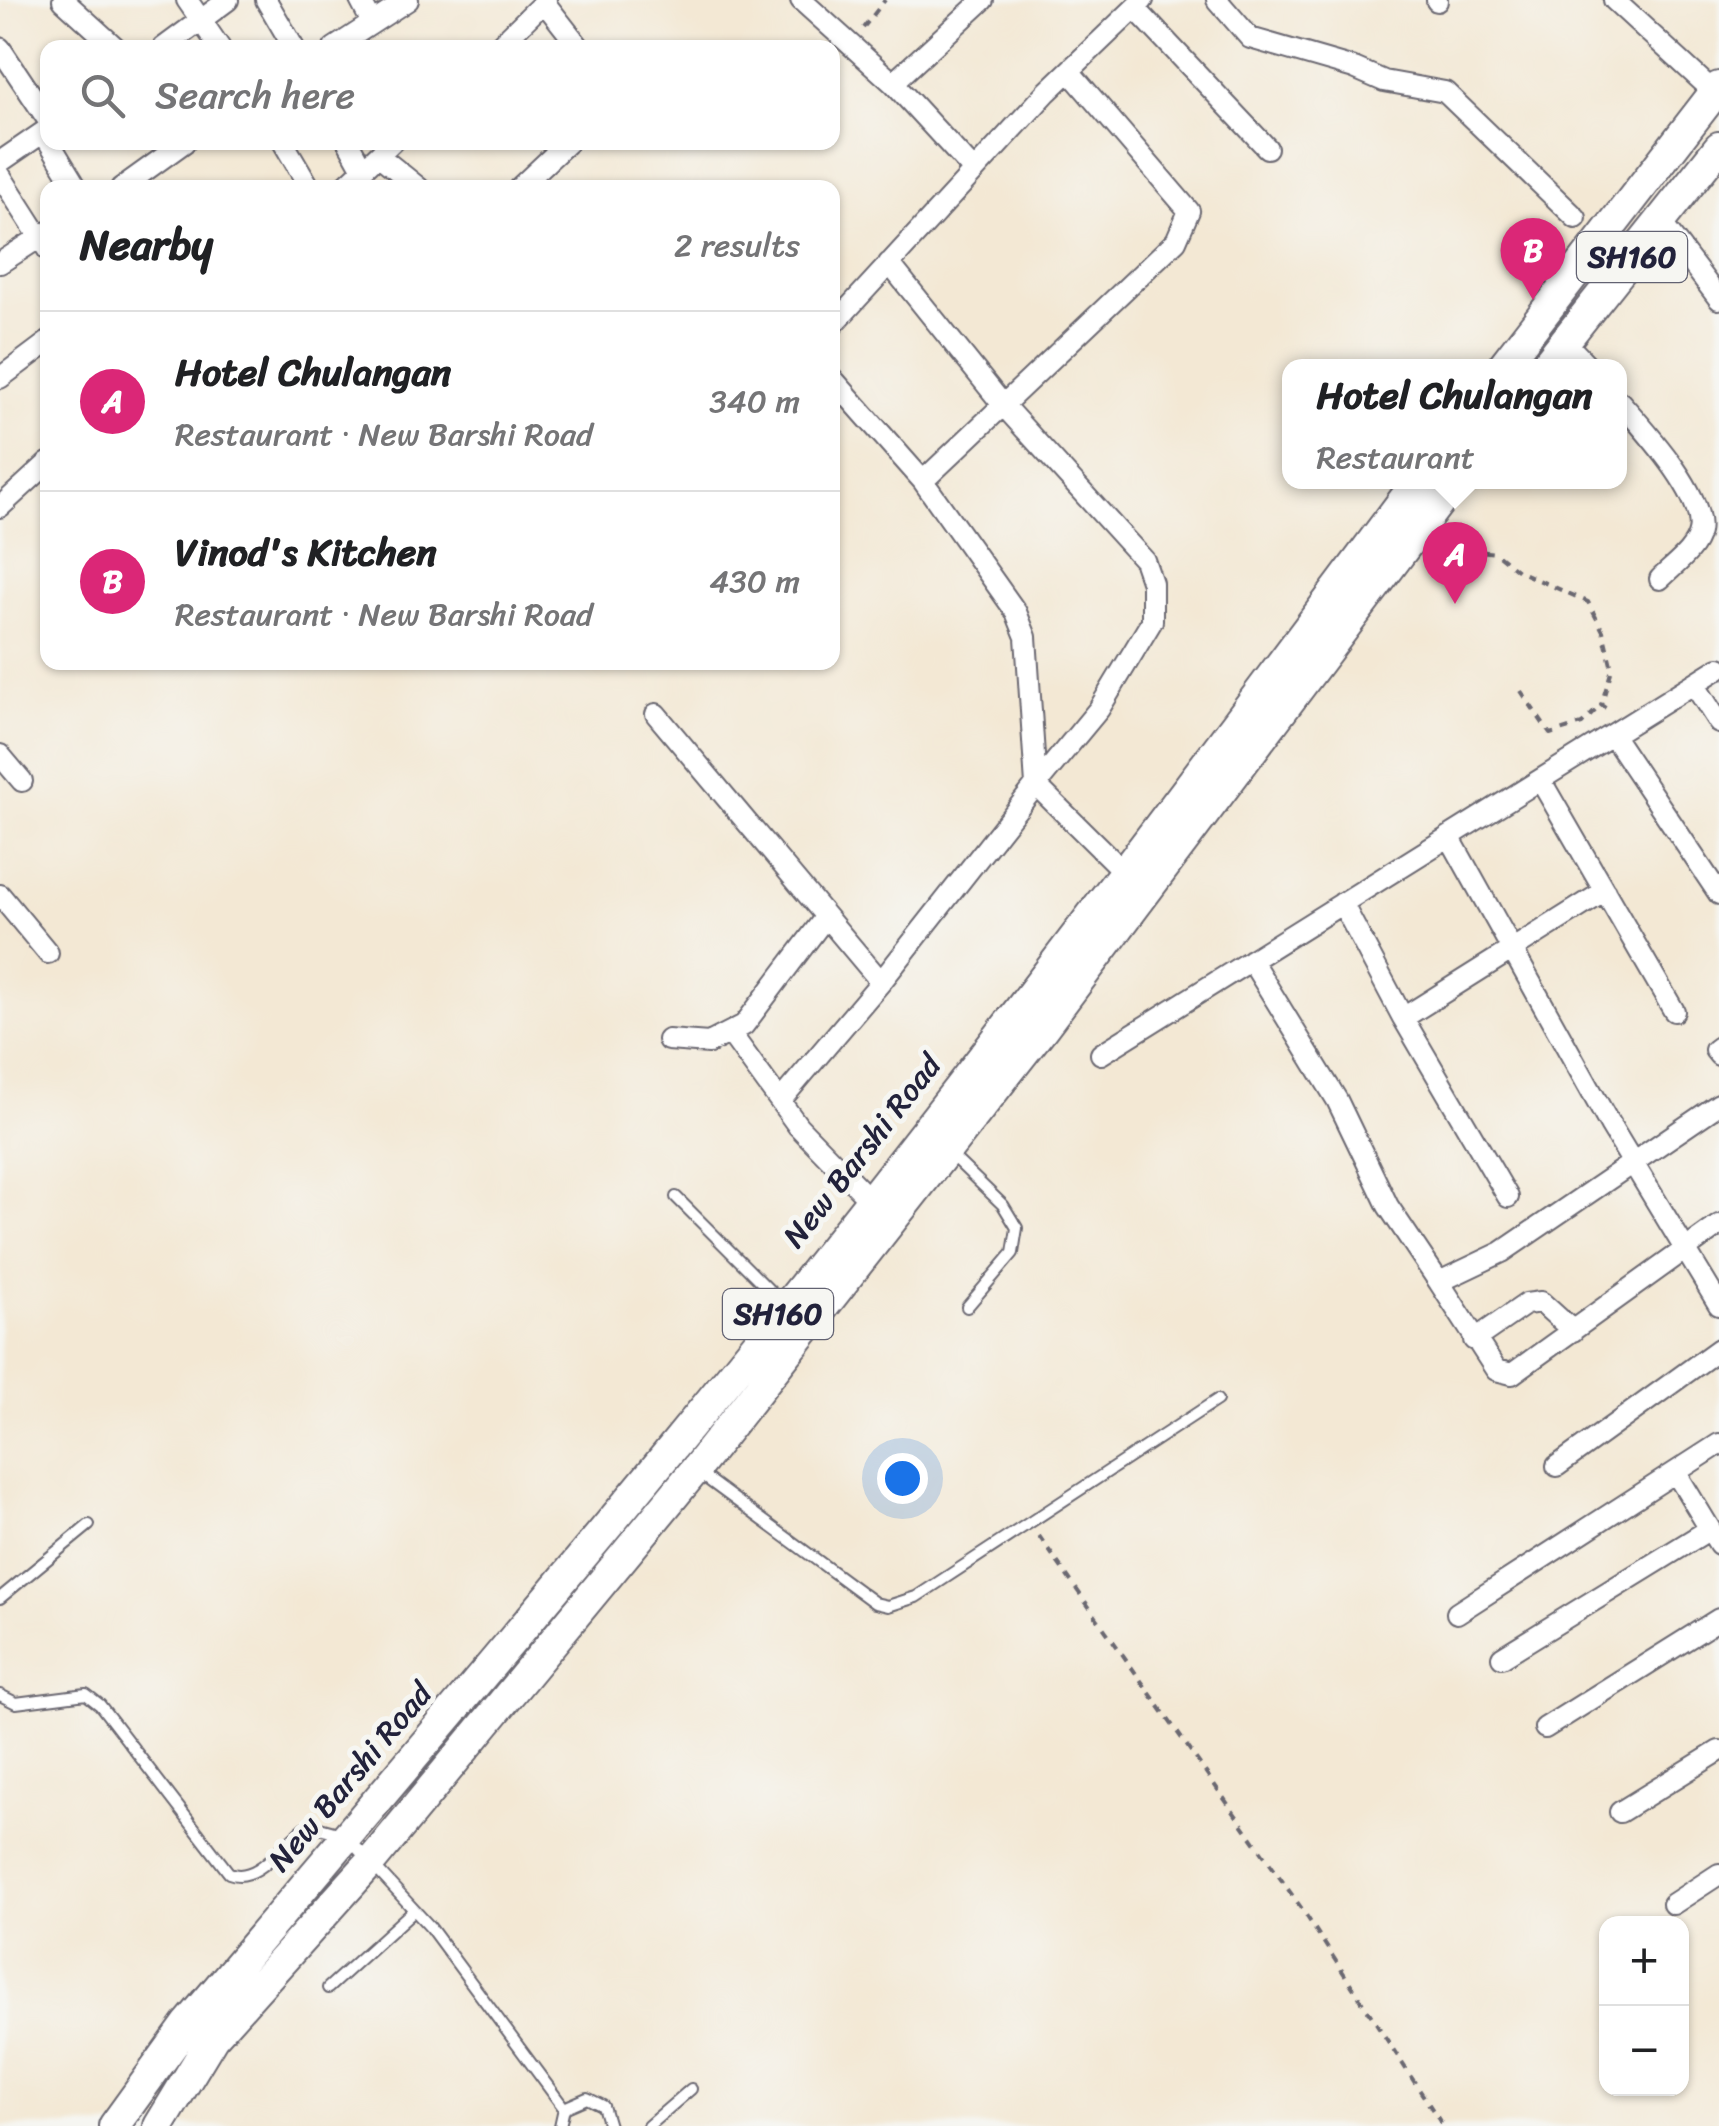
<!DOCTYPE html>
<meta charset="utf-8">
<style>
:root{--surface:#fff;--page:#f2f2f2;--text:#202124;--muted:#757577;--line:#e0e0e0;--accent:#db2777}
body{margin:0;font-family:Sriracha,sans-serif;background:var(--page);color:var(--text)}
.controls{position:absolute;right:30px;bottom:30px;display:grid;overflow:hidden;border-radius:20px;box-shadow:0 2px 8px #0004}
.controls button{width:90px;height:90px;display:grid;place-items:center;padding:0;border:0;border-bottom:2px solid var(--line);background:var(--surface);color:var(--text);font:50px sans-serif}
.you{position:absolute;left:902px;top:1478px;width:35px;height:35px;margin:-25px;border:8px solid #fff;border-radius:50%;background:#1a73e8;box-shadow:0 0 0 15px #1a73e833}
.badge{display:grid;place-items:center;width:65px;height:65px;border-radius:50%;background:var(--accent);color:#fff;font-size:32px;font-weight:700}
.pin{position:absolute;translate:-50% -82px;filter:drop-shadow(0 2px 5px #0008)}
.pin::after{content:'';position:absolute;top:52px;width:35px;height:30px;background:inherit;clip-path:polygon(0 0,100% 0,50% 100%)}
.popup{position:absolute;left:1282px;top:359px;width:345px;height:130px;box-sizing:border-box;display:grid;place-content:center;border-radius:20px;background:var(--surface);filter:drop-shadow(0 2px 8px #0005);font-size:32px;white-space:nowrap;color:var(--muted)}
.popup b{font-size:38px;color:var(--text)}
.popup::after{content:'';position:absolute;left:50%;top:100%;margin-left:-20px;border:20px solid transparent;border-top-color:var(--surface)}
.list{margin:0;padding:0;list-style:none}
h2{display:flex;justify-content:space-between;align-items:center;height:130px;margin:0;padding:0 40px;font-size:42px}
h2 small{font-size:32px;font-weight:400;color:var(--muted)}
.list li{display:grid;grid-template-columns:65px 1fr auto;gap:30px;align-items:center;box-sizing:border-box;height:180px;padding:0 40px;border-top:2px solid var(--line)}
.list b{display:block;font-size:38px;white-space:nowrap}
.list p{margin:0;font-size:32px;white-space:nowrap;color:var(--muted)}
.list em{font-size:32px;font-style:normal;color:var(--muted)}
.icon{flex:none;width:55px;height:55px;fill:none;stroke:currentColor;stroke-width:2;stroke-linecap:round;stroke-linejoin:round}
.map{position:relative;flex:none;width:1719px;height:2126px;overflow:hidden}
.search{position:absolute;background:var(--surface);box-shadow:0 2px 8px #0004;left:40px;top:40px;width:800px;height:110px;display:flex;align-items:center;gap:25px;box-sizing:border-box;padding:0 35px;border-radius:20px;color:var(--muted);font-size:38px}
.panel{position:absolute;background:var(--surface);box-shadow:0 2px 8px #0004;left:40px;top:180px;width:800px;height:490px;border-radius:20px}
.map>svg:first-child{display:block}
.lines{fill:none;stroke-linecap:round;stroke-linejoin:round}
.lane-casing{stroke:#6b6771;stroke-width:14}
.street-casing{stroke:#6b6771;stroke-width:24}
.primary-casing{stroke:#6b6771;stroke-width:34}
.path{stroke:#6b6771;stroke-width:4;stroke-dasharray:8 8;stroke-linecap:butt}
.lane{stroke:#fff;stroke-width:10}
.street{stroke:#fff;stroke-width:20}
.primary{stroke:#fff;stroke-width:30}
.labels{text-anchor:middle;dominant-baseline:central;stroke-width:10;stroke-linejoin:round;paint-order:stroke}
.shield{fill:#f6f6f2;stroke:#626272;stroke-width:2.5}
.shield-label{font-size:30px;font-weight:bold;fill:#22223b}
.street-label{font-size:32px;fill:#22223b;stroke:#f6f6f2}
</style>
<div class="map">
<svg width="1719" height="2126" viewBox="0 0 1719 2126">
<rect width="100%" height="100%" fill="#f6f6f2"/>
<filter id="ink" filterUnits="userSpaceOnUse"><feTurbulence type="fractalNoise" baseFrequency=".01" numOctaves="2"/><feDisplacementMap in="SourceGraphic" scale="20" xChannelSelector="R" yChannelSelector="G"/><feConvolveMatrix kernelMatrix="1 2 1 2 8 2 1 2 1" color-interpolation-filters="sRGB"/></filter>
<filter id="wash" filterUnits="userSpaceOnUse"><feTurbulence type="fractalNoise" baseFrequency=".0048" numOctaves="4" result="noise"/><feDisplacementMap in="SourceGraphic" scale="40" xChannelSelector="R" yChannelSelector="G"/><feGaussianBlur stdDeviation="2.25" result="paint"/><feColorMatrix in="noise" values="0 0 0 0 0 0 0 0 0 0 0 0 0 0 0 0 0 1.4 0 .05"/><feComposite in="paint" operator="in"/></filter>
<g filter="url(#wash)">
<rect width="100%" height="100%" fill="#f3e8d4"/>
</g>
<g filter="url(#ink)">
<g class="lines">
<g class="lane-casing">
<path id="lane" d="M950,1154L1003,1205L1017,1228L1013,1253L967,1307
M676,1197L785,1306
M699,1473L875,1603L888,1606L916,1597L1217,1400
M0,1598L89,1525
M0,1695L16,1703L86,1694L100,1705L229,1873C260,1885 284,1839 309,1825L345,1835L430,1927L564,2108
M328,1988L414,1910
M560,2126L564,2108L587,2098L603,2106L609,2126
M648,2126L691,2089"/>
</g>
<g class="street-casing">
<path id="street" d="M63,0L116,48
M187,0L220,48
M266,0L294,48
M360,0L372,23
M801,0L893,83
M1217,0L1250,38L1354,68L1384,81L1445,92L1576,218
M1437,0V1
M1614,0L1715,93
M544,2L580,48
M1135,8L1267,148
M0,48L48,120
M163,48L228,0
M334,48L408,0
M497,48L546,0
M49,142L77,188
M283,142L310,188
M348,142L363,169
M378,155L419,188
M0,162L48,129
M974,171L893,83L983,0
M0,175L48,250
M121,188L185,142
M343,188L392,142
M519,188L568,142
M1660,221L1719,299
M0,263L48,232
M889,263L1003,405L1144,560L1152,583V621L1099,709L1036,785L1125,873
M832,326L1047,92L1143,0
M1565,342L1588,366
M0,378L48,342
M832,378L923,481
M1620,402C1643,428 1707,497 1699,532C1695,551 1674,565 1660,579
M0,507L48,463
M1694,684L1719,723
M656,714L881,982
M1613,736L1719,894
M0,755L22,781
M1541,781L1674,1011
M1450,838L1610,1125L1719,1305
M0,895L48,953
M1342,903L1403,1018
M1251,960L1337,1100L1388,1206L1439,1282
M731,1034L798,1126L870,1200
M668,1040L709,1043L744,1025L824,919
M1719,1047L1715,1050L1719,1055
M1101,1054L1719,668
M780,1101L881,982L1036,785L1026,637L1016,612L923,481L1176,241L1189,211L1069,71
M1719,1104L1502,1252L1439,1282L1496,1370L1512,1374L1719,1225
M1508,1197L1403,1018L1605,891
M1474,1340L1526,1304L1541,1302L1573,1331
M1557,1466L1719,1349
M1676,1473L1719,1544
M1457,1613L1719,1444
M1502,1657L1710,1529
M1545,1728L1719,1619
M1620,1812L1719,1751
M1673,1904L1719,1874"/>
</g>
<g class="primary-casing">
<path id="primary" d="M1503,366L1719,87
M1545,366L1719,147
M114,2126L187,2025C349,1833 513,1642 672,1448C930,1134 1174,808 1417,482
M159,2126L213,2037L370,1863L695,1470L1043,1028L1454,482"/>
</g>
<path class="path" d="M863,28L885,0
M1452,548L1496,553L1518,571L1588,602L1603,631L1612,669L1601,705L1611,712
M1521,691L1550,734L1582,724L1601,705
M1039,1536L1302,1909L1443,2126"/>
<use href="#lane" class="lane"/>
<use href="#street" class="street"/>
<use href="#primary" class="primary"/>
</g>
</g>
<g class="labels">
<g class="shield">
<rect x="1577" y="232" width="110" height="50" rx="8"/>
<rect x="723" y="1289" width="110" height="50" rx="8"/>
</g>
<g class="shield-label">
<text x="1632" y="257">SH160</text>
<text x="778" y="1314">SH160</text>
</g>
<g class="street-label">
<text transform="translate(862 1151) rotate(-52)">New Barshi Road</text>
<text transform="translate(350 1777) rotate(-50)">New Barshi Road</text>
</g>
</g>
</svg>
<div class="controls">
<button>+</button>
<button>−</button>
</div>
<div class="you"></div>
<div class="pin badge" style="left:1455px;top:604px">A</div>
<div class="popup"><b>Hotel Chulangan</b>Restaurant</div>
<div class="pin badge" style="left:1533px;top:300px">B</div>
<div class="search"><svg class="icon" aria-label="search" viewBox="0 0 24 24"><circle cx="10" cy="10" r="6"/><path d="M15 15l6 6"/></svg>Search here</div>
<section class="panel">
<h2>Nearby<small>2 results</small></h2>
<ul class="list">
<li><span class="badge">A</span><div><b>Hotel Chulangan</b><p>Restaurant · New Barshi Road</p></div><em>340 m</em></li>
<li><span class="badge">B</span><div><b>Vinod's Kitchen</b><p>Restaurant · New Barshi Road</p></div><em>430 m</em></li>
</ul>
</section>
</div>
